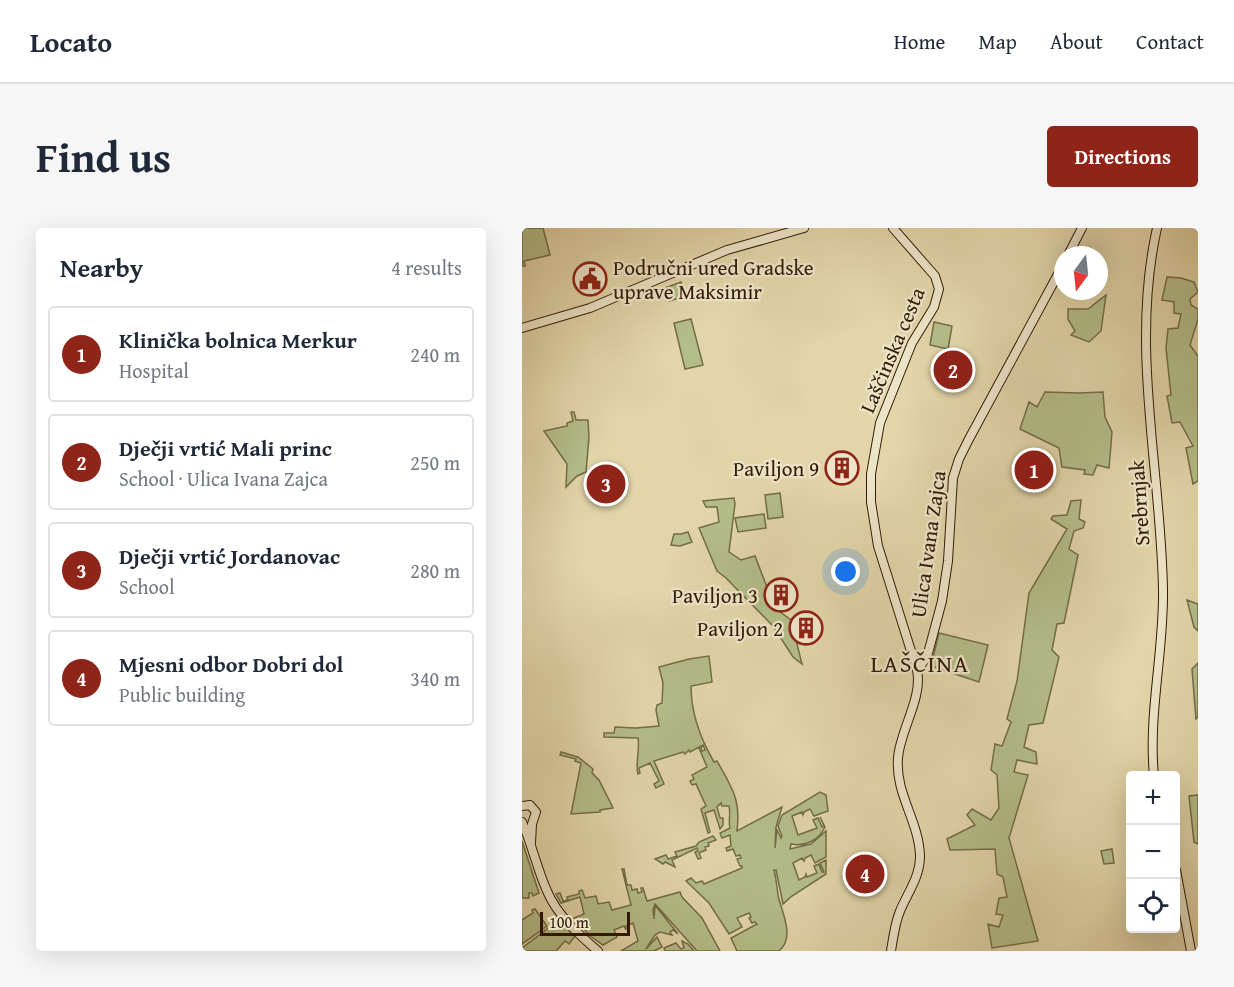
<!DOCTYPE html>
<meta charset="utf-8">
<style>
:root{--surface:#fff;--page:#f6f6f7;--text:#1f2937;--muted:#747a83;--line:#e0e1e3;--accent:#8f2418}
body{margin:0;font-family:"Gentium Book Plus",serif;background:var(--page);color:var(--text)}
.controls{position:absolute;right:18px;bottom:18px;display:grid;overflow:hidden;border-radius:6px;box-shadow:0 6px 24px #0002}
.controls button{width:54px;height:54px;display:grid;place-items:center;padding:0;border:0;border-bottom:2px solid var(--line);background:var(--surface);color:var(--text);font:30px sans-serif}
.compass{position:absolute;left:532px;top:18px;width:54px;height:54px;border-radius:50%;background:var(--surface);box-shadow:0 6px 24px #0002;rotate:195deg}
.scale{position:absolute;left:18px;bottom:15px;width:90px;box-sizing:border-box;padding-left:6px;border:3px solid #331a06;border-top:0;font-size:16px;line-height:21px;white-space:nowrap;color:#331a06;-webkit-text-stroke:4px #ece4c7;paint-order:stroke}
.you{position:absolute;left:324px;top:344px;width:21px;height:21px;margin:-15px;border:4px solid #fff;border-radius:50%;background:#1a73e8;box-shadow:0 0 0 9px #1a73e833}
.badge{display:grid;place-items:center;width:39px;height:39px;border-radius:50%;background:var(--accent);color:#fff;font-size:20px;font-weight:700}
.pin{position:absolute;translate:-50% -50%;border:3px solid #fff;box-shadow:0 2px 6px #0006}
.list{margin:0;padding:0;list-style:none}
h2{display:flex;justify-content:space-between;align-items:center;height:78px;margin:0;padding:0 24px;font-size:26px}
h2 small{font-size:20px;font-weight:400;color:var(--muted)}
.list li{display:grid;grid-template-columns:39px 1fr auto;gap:18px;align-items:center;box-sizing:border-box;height:96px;margin:0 12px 12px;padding:0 12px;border:2px solid var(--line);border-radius:6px}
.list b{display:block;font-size:22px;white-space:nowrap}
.list p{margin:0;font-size:20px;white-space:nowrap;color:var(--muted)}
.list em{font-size:20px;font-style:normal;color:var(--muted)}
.icon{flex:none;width:33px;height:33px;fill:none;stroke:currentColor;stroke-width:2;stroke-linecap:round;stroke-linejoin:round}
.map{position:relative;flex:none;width:676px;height:723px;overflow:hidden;border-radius:6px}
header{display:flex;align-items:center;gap:36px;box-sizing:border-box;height:84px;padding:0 30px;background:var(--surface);border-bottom:2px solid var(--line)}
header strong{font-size:28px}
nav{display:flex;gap:33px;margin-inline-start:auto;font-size:21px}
.intro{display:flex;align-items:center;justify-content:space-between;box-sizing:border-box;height:144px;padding:0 36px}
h1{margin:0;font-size:42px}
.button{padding:15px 27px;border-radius:6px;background:var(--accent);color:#fff;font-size:21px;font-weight:700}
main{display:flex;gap:36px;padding:0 36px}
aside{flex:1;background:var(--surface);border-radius:6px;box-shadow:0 6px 24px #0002}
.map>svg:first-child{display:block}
.green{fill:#b3bd88;stroke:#736c47;stroke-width:1.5}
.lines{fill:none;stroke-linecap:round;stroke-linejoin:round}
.secondary-casing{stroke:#331a06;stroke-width:10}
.secondary{stroke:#ece4c7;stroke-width:8}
.labels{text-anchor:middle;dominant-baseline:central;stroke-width:4.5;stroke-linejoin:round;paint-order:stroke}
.poi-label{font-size:21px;fill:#331a06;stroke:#ece4c7;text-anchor:end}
.street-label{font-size:21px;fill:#331a06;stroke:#ece4c7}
.quarter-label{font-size:24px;letter-spacing:1.5px;fill:#331a06;stroke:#ece4c7}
</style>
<header>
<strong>Locato</strong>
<nav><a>Home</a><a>Map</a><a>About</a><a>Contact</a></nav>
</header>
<div class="intro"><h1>Find us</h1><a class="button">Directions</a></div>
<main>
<aside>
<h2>Nearby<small>4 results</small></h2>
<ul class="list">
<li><span class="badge">1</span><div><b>Klinička bolnica Merkur</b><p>Hospital</p></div><em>240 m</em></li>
<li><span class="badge">2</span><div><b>Dječji vrtić Mali princ</b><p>School · Ulica Ivana Zajca</p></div><em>250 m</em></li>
<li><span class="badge">3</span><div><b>Dječji vrtić Jordanovac</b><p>School</p></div><em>280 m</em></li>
<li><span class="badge">4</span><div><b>Mjesni odbor Dobri dol</b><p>Public building</p></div><em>340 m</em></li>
</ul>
</aside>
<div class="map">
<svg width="676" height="723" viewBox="0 0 676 723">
<rect width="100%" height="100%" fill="#e2d5a9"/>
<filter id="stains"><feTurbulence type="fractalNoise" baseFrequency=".00333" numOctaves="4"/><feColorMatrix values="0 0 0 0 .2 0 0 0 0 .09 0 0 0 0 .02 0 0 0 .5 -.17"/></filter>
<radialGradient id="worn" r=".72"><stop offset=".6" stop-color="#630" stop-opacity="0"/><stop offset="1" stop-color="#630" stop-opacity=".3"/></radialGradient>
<path class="green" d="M0,0H21L28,27L2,33L3,38H0Z
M645,49L659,50L672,54L676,64L668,71L669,77L676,81V91L668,117L676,128V253L671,256L664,220L671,218L658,194L650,195L645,168L649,167L644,120L646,101L656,100L659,86L652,85V74L640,72Z
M159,54L163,68L147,73L143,60Z
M584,67L579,103L567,114L549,107L553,103L546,91V81H566Z
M169,91L181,137L163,141L152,95Z
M412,94L430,98L426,121L408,117Z
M523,164L557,165L581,164L583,189L590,204L587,240L575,237L571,247L562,246L563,242L540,239L537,220L498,201L507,174L515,179Z
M49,184H52L54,192H66L67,209L64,244L55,248L44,259L45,236L22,203L45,198V195L51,193Z
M258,265L261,289L246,291L243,267Z
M212,270L213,276L207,324L219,332L233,328L253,380L269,392L280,436L271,429L251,398L204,350L195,343L177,300L197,294L195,279H184L181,273Z
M559,272L557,291L563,294L561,300L552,303L547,321L556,327L542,395L535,396L530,422L537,429L521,495L507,497L502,519L514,524L515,536L495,532L492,544L506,547L487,610L516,713L470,720L466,696L477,699L481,687L474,686L477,670L485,669L481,649L475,646L473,621L428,622L425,611L453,597L445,587L450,581L469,592L477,580L475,547L469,542L473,516L480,518L489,494L485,491L495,453L507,365L545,301L529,291L531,288L545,287L549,273Z
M242,286L244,300L216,304L213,290Z
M166,304L170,314L158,318L149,317L152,306H159Z
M665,372L676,376V403L672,399Z
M417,405L466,417L457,454L409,438Z
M187,428L190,454L169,458C169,486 178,510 192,534L195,533C210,560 219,571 215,603L260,579L254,599L253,620L255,602L259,610L260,608L256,598L260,587L298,564L304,567L306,583L292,588L288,581L282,584L281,587L280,584L270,588L276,607L295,600L291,592L296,590L300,599L302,598L298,589L303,599C297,612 283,619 269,616L268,621L289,616L304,603V629L293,635L289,627L283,630L282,633L280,630L271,635L277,652L283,649L284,646L285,649L295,645L292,638L297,636L300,644H302L298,635L304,632V646L270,668L261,676L254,642H252C254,650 255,658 256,667C259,683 274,709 257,723H215L209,710L235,696L233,694L230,695L227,690L229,689L227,685L215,690L220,699L207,706L187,675L164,653L169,650L174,655L180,653L182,656L220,640V638H218L215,631L219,630L218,627L214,628L211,621L205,623L204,620L209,618L208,607L200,610L198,605L208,600C206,593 209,586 207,578H200L199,575L195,579L198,590H201V597L198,601L192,582L183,585L188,604L186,605L179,581L184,578L174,556L170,557L168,553L172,551L170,547L185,539L177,520L179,519L180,523L183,522L181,517L168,524L167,522L163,526L161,524L132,533L142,556L134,560L132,556L137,553L128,535L117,540L118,545L116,546C113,537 118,523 116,510L82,509V505H92L93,499L114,500L137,498L134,482L135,477L140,475L141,455L137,439L167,431Z
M676,435V489L674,491L670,441Z
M39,524L56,529L71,541L70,545L77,552L91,580L78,582V584L49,586L59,535L53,533L54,531L38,527Z
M676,567V616L672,614L667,568Z
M191,608L194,612L186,615L187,618L183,619L184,622L177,625L179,630L176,631L173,624L176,623L175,620L150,632L153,639L143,634L141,636L133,631L144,627L146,631L155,628L153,624L174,618L177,614Z
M0,613L17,665L11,668L10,665H7V670H0Z
M590,621L592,635L582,636L579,623Z
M100,641H102L105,657H109L110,662L115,661L116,665L120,664L119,660H121L125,673L158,664L160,669L180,690L198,723H175L133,676L131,682L132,691L133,677L156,706L151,702L148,704L150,707L138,704L133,707L124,721L135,709L140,719L132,723H99L116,713L111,695L104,698V702L102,698L92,702L95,709L81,717L67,707L52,690L62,686L58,669L39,675L34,666L38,665L41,673L46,672L45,669L57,666V663L60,662L63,670L74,668L76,676L87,674L90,682L109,677Z
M13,681L25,698L0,716V692L11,685L10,682Z
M37,692L53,708L47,716L43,713L34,723H0V720Z
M160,713L166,716L172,723H143L142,720L154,715L159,721L162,720Z"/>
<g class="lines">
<g class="secondary-casing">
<path id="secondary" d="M546,27L560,0
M0,100L68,80L205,22L282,0
M395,442L405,429L420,373L426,333L431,250L437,231L447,211L541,37
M632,548C626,486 642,424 641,362C639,241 608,120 635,0
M0,578L8,577L14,584L10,596L9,615
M0,594C10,616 15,641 25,663C35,687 57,707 76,723
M654,642L669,723
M369,723C371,710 373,695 378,683C386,664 398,649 398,628C397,593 373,566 376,530C378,502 401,470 395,442L356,318L349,274V246L358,195L390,115L412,79L417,61L413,48L371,0"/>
</g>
<use href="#secondary" class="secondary"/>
</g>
<defs>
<g id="civic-ring" transform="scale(1.725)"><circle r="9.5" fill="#ece4c7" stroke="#8f2418" stroke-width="1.5"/><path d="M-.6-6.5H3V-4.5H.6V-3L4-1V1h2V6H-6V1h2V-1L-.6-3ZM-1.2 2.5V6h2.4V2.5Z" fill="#8f2418"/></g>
<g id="building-ring" transform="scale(1.725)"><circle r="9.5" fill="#ece4c7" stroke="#8f2418" stroke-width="1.5"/><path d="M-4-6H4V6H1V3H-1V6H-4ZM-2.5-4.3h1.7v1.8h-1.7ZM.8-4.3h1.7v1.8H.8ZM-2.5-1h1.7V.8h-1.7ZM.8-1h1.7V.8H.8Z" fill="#8f2418"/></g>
</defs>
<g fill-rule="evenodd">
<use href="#civic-ring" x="68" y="51"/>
<use href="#building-ring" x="320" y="240"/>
<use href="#building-ring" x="259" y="367"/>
<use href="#building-ring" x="284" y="400"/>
</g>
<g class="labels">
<g class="poi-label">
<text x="91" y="39" text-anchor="start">Područni ured Gradske<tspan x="91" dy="24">uprave Maksimir</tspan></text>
<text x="297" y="240">Paviljon 9</text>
<text x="236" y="367">Paviljon 3</text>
<text x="261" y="400">Paviljon 2</text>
</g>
<g class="street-label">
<text transform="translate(370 122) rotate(-67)">Laščinska cesta</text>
<text transform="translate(617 275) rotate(-94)">Srebrnjak</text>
<text transform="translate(406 316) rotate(-82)">Ulica Ivana Zajca</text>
</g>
<g class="quarter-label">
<text x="398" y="435">LAŠČINA</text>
</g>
</g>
<rect width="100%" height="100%" filter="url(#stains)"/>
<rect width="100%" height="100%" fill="url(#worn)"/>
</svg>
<div class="controls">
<button>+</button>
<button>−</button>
<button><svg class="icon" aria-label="locate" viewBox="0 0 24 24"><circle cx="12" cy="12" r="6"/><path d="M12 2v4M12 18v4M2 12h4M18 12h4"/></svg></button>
</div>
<svg class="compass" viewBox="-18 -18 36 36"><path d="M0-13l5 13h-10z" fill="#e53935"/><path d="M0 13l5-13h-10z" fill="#747a83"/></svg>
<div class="scale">100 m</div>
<div class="you"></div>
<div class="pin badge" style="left:512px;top:242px">1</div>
<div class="pin badge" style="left:431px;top:142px">2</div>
<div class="pin badge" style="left:84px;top:256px">3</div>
<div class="pin badge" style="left:343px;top:646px">4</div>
</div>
</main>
